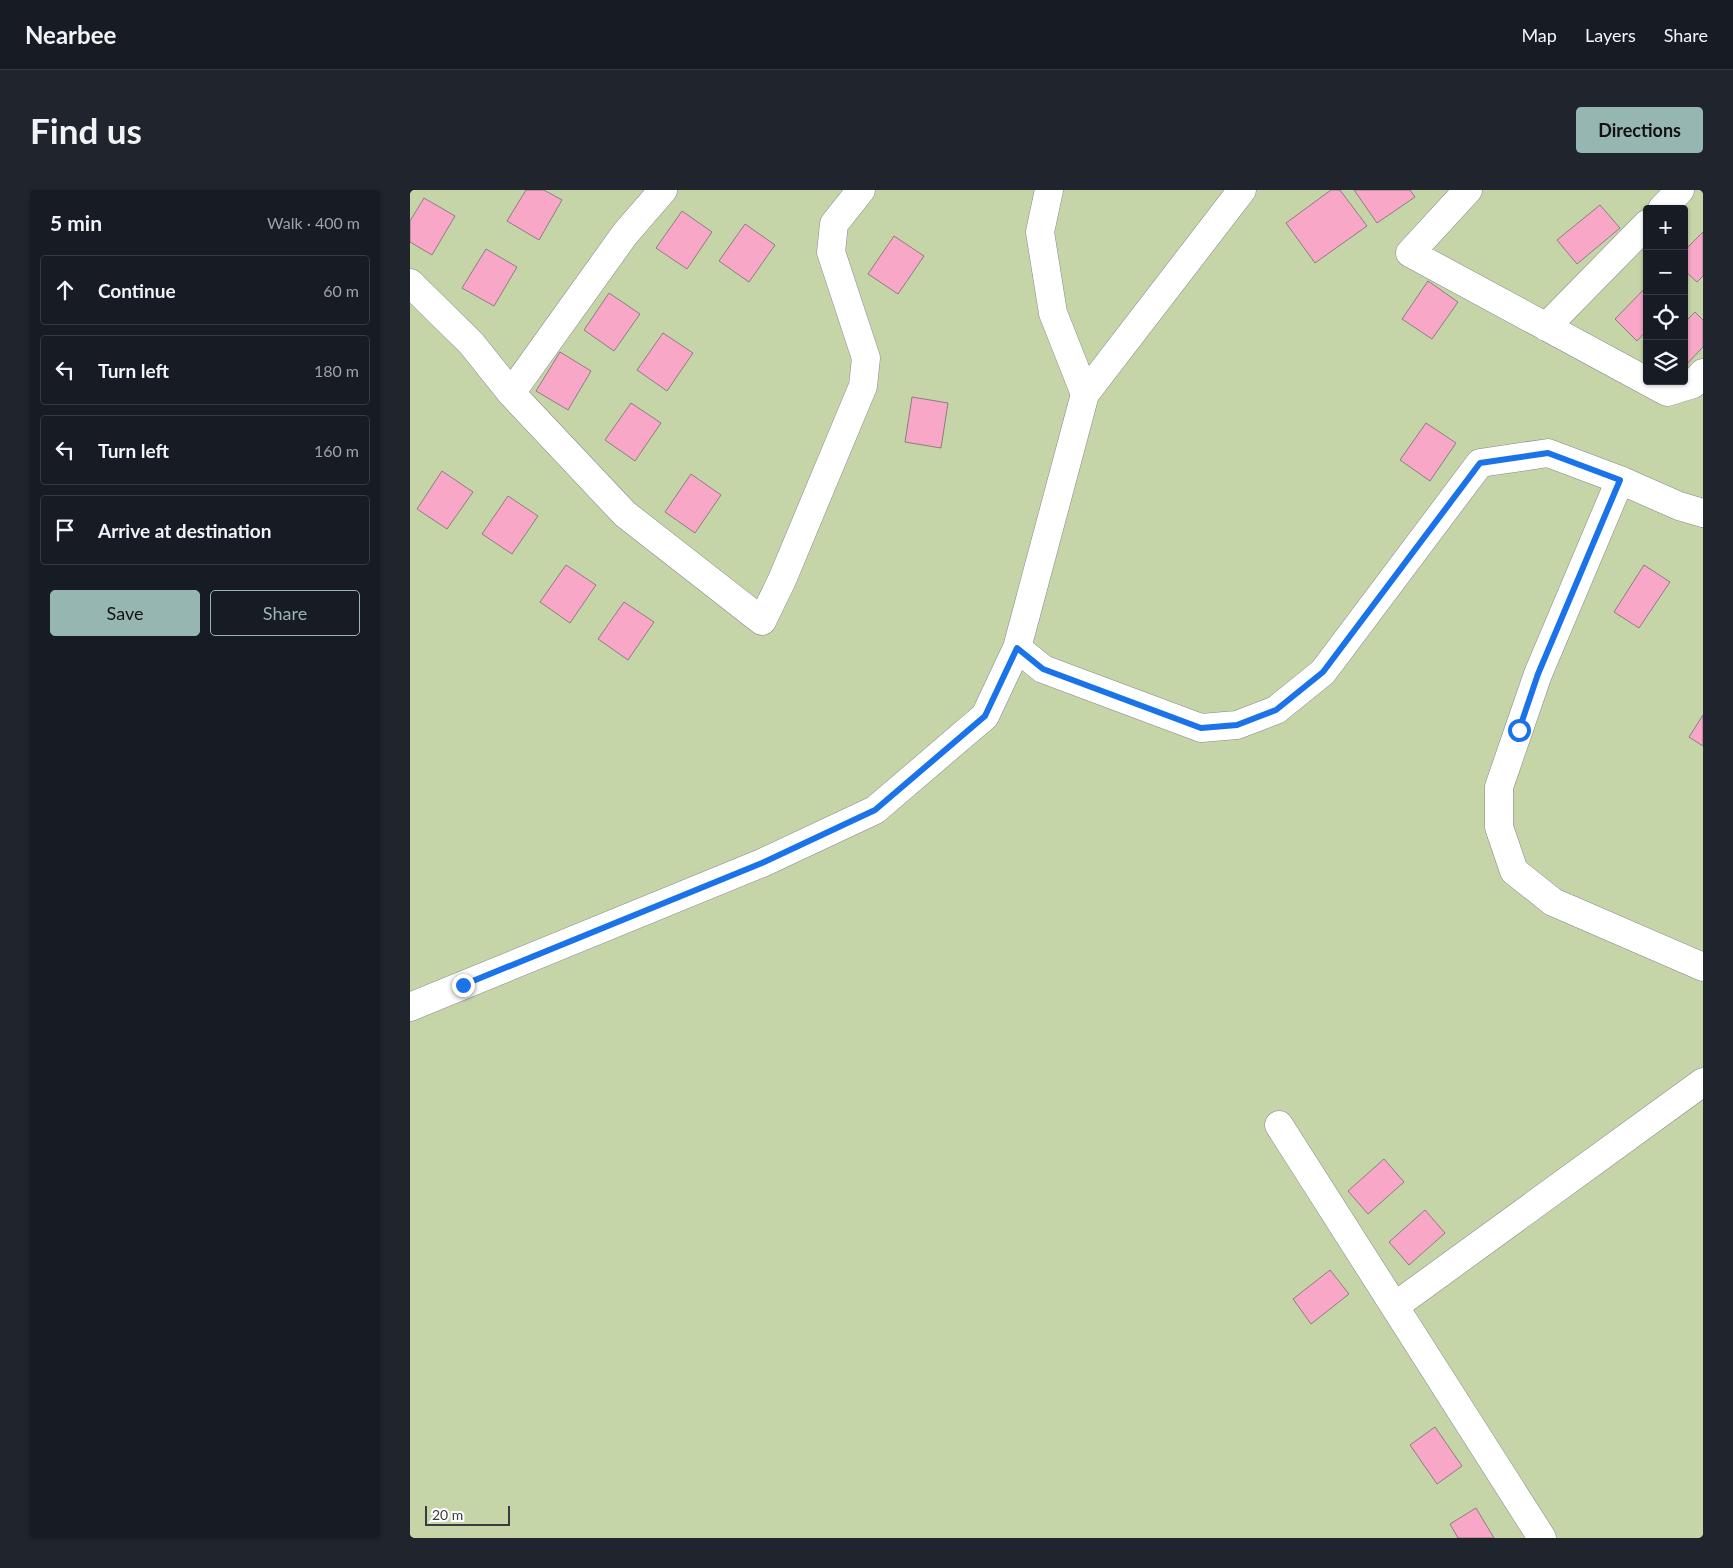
<!DOCTYPE html>
<meta charset="utf-8">
<style>
:root{--surface:#171b24;--page:#20242c;--text:#f1f3f6;--muted:#9ea1a6;--line:#363941;--accent:#96b6b2}
body{margin:0;font-family:Lato,sans-serif;background:var(--page);color:var(--text)}
.controls{position:absolute;right:15px;top:15px;display:grid;overflow:hidden;border-radius:5px;box-shadow:0 1px 4px #0004}
.controls button{width:45px;height:45px;display:grid;place-items:center;padding:0;border:0;border-bottom:1px solid var(--line);background:var(--surface);color:var(--text);font:25px sans-serif}
.scale{position:absolute;left:15px;bottom:12px;width:85px;box-sizing:border-box;padding-left:5px;border:2px solid #3b3a3e;border-top:0;font-size:14px;line-height:18px;white-space:nowrap;color:#3b3a3e;-webkit-text-stroke:4px #fff;paint-order:stroke}
.stop{position:absolute;width:15px;height:15px;margin:-11px;border:4px solid #1a73e8;border-radius:50%;background:#fff}
.stop.end{background:#1a73e8;border-color:#fff;box-shadow:0 1px 5px #0008}
.list{margin:0;padding:0;list-style:none}
h2{display:flex;justify-content:space-between;align-items:center;height:65px;margin:0;padding:0 20px;font-size:21px}
h2 small{font-size:16px;font-weight:400;color:var(--muted)}
.list li{display:grid;grid-template-columns:32px 1fr auto;gap:15px;align-items:center;box-sizing:border-box;height:70px;margin:0 10px 10px;padding:0 10px;border:1px solid var(--line);border-radius:5px}
.list b{display:block;font-size:19px;white-space:nowrap}
.list em{font-size:16px;font-style:normal;color:var(--muted)}
.actions{display:flex;gap:10px;padding:15px 20px}
.actions a{flex:1;padding:11px 0;border:1px solid var(--accent);border-radius:5px;text-align:center;font-size:18px;color:var(--accent)}
.actions .main{background:var(--accent);color:#111}
.icon{flex:none;width:28px;height:28px;fill:none;stroke:currentColor;stroke-width:2;stroke-linecap:round;stroke-linejoin:round}
.map{position:relative;flex:none;width:1293px;height:1348px;overflow:hidden;border-radius:5px}
header{display:flex;align-items:center;gap:30px;box-sizing:border-box;height:70px;padding:0 25px;background:var(--surface);border-bottom:1px solid var(--line)}
header strong{font-size:24px}
nav{display:flex;gap:28px;margin-inline-start:auto;font-size:18px}
.intro{display:flex;align-items:center;justify-content:space-between;box-sizing:border-box;height:120px;padding:0 30px}
h1{margin:0;font-size:35px}
.button{padding:12px 22px;border-radius:5px;background:var(--accent);color:#111;font-size:18px;font-weight:700}
main{display:flex;gap:30px;padding:0 30px}
aside{flex:1;background:var(--surface);border-radius:5px;box-shadow:0 1px 4px #0004}
.map>svg:first-child{display:block}
.green{fill:#c6d5a8;fill-rule:evenodd}
.building{fill:#f9a7c6;stroke:#897e82}
.lines{fill:none;stroke-linecap:round;stroke-linejoin:round}
.minor-casing{stroke:#87868f;stroke-width:29}
.minor{stroke:#fff;stroke-width:28}
.route{stroke:#1a73e8;stroke-width:6}
</style>
<header>
<strong>Nearbee</strong>
<nav><a>Map</a><a>Layers</a><a>Share</a></nav>
</header>
<div class="intro"><h1>Find us</h1><a class="button">Directions</a></div>
<main>
<aside>
<h2>5 min<small>Walk · 400 m</small></h2>
<ul class="list">
<li><svg class="icon" aria-label="ahead" viewBox="0 0 24 24"><path d="M12 20V5M6 11l6-6 6 6"/></svg><div><b>Continue</b></div><em>60 m</em></li>
<li><svg class="icon" aria-label="left" viewBox="0 0 24 24"><path d="M17 20v-9H6M10 6l-5 5 5 5"/></svg><div><b>Turn left</b></div><em>180 m</em></li>
<li><svg class="icon" aria-label="left" viewBox="0 0 24 24"><path d="M17 20v-9H6M10 6l-5 5 5 5"/></svg><div><b>Turn left</b></div><em>160 m</em></li>
<li><svg class="icon" aria-label="arrive" viewBox="0 0 24 24"><path d="M6 21V4h12l-3 4 3 4H6"/></svg><div><b>Arrive at destination</b></div></li>
</ul>
<div class="actions"><a class="main">Save</a><a>Share</a></div>
</aside>
<div class="map">
<svg width="1293" height="1348" viewBox="0 0 1293 1348">
<rect width="100%" height="100%" fill="#eae8f2"/>
<path class="green" d="M0,0H1293V1348H0ZM1237,19H1274V191H1237Z"/>
<path class="building" d="M116,0H134L152,10L129,50L97,31Z
M921,0H930L957,36L905,73L876,33Z
M944,0H1000L1005,7L967,33Z
M14,8L45,26L22,65L0,52V31Z
M1190,15L1210,38L1167,74L1147,50Z
M272,21L302,42L277,79L246,58Z
M335,34L365,55L339,92L309,71Z
M1293,42V86L1287,92L1274,80V61Z
M484,46L514,66L488,104L458,84Z
M76,59L107,77L84,116L52,98Z
M1018,91L1048,112L1022,149L992,129Z
M1237,96V140L1227,151L1205,129Z
M199,103L230,124L204,161L174,140Z
M1285,122L1293,130V157L1274,177V133Z
M253,143L283,163L257,201L227,180Z
M150,162L181,181L158,220L126,201Z
M502,207L538,213L531,258L495,252Z
M221,213L251,233L225,271L195,250Z
M1016,233L1046,253L1020,291L990,270Z
M32,281L63,302L37,339L7,319Z
M281,284L311,305L285,343L255,322Z
M98,306L128,326L102,364L72,344Z
M156,375L186,395L160,433L130,412Z
M1234,375L1260,392L1229,438L1204,422Z
M214,412L244,432L218,470L188,449Z
M1293,525V556L1279,547Z
M974,969L994,992L958,1024L938,1001Z
M1015,1020L1035,1043L999,1075L979,1052Z
M920,1080L939,1104L901,1134L883,1109Z
M1025,1237L1052,1276L1027,1294L1000,1255Z
M1066,1318L1084,1348H1048L1040,1334Z"/>
<g class="lines">
<g class="minor-casing">
<path id="minor" d="M639,0L630,42L643,123L675,204
M1058,0L1000,63L1257,202L1283,194L1293,183
M1252,19L1270,0
M0,93L61,153L101,203L215,324L352,431L372,390L453,196L456,168L421,62L424,34L451,0
M1136,137L1237,34
M101,203L215,44L253,0
M1210,290L1128,484L1089,597V637L1104,681L1143,712L1293,777
M607,458L633,479L791,538L827,535L866,520L913,482L1070,273L1138,263L1210,290L1269,316L1293,323
M0,817L352,673L465,620L575,526L607,458L675,204L832,0
M869,935L1132,1348
M985,1116L1293,892"/>
</g>
<use href="#minor" class="minor"/>
</g>
<g class="lines">
<path class="route" d="M53,795L352,673L465,620L575,526L607,458L633,479L791,538L827,535L866,520L913,482L1070,273L1138,263L1210,290L1128,484L1109,540"/>
</g>
</svg>
<div class="controls">
<button>+</button>
<button>−</button>
<button><svg class="icon" aria-label="locate" viewBox="0 0 24 24"><circle cx="12" cy="12" r="6"/><path d="M12 2v4M12 18v4M2 12h4M18 12h4"/></svg></button>
<button><svg class="icon" aria-label="layers" viewBox="0 0 24 24"><path d="M12 4l9 5-9 5-9-5zM3 14l9 5 9-5"/></svg></button>
</div>
<div class="scale">20 m</div>
<div class="stop" style="left:1109px;top:540px"></div>
<div class="stop end" style="left:53px;top:795px"></div>
</div>
</main>
